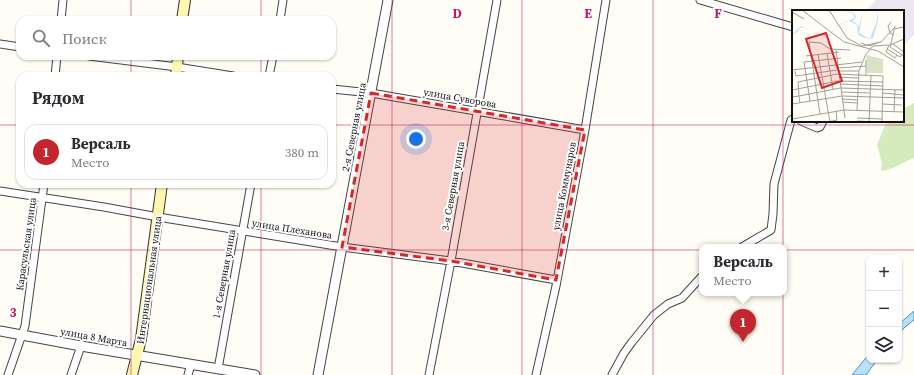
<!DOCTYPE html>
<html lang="ru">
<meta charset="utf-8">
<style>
:root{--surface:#fff;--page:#f7f7f7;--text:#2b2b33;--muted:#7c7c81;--line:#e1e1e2;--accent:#c4262e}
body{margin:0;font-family:"Source Serif 4",serif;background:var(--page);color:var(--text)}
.controls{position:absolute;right:12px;bottom:12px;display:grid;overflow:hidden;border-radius:8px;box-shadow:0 1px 3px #0004}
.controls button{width:36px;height:36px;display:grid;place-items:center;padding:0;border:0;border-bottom:1px solid var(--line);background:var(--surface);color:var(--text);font:20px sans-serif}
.you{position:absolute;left:416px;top:139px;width:14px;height:14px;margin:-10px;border:3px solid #fff;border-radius:50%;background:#1a73e8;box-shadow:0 0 0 6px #1a73e833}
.badge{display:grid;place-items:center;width:26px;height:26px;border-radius:50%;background:var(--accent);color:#fff;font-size:13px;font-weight:700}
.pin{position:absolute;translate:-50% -33px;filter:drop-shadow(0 1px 2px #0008)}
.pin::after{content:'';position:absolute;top:21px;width:14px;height:12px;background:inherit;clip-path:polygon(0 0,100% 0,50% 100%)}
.popup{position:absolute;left:699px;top:244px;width:88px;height:52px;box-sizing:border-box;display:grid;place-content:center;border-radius:8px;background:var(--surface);filter:drop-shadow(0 1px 3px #0005);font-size:13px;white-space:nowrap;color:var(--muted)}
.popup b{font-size:15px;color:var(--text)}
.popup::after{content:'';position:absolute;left:50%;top:100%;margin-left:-8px;border:8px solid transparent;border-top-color:var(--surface)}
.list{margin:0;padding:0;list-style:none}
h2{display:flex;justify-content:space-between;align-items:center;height:52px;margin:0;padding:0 16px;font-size:17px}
h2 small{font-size:13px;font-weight:400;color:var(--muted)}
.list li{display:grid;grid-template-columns:26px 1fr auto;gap:12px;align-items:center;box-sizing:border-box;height:56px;margin:0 8px 8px;padding:0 8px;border:1px solid var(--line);border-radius:12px}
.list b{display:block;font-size:15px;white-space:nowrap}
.list p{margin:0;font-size:13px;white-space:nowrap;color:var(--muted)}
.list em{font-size:13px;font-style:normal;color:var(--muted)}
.icon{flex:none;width:22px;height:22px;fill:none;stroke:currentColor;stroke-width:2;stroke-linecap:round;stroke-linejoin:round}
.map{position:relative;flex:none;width:914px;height:375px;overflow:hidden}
.search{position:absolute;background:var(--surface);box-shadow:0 1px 3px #0004;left:16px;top:16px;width:320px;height:44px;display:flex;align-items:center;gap:10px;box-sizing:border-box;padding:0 14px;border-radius:12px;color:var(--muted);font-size:15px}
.panel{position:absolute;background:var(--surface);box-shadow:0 1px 3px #0004;left:16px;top:72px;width:320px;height:116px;border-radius:12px}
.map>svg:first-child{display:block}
.industrial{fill:#eee6ef}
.green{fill:#d5ebbd}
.water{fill:#b9e0f7;stroke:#3f96cf}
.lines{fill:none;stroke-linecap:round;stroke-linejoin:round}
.minor-casing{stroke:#444;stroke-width:9}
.tertiary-casing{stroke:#444;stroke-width:11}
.secondary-casing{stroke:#333;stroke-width:12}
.minor{stroke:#fff;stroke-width:7}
.tertiary{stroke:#fff;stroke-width:9}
.secondary{stroke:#fff6b0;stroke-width:10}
.marked{fill:#d62828;fill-opacity:0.2;stroke:#d62828;stroke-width:3;stroke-dasharray:8 5;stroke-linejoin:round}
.grid{fill:none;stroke:#c2185b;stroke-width:1;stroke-opacity:0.55}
.labels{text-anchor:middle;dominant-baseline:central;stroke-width:4;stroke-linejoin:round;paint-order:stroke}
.street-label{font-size:10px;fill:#111;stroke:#fff}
.inset-road{fill:none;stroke:#a09f9a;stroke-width:1}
.view{fill:#d62828;fill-opacity:0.15;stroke:#d62828;stroke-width:2}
.inset-edge{fill:none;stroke:#111;stroke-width:2}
.grid-label{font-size:13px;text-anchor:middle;font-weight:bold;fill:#c2185b;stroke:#fff;stroke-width:4;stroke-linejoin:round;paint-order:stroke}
</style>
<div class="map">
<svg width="914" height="375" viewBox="0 0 914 375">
<rect width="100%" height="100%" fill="#fffdf5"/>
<path class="industrial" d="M876,0H914V35L903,46V11H866Z"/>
<path class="green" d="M914,103V158C903,162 893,170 881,171L882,163L877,145L885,125L889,121H903V109Z"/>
<path class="water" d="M914,311V320L905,327L899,334V324Z
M869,354V360H877L866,375H852Z"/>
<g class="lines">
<g class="minor-casing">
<path id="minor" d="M700,0L793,27
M61,20L63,0
M280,20L283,0
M0,44L20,47
M89,56L177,67L233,76
M55,76L57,56
M269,76L273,56
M332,89L371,93L585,130
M801,121L817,128L820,127L823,121
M0,191L104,207L158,217L342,247L451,261L556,280
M742,247L771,230L773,214L774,184L791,120L793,119
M218,369L251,184
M8,375L25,326L44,184
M71,375L81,346
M188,375L191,364
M429,375L451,261L497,0
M536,375L556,286L585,130L606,0
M612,375L624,353L632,342L654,315L668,304L682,298L702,276"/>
</g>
<g class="tertiary-casing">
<path id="tertiary" d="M0,331L81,346L255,375
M318,375L388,0"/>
</g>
<g class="secondary-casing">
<path id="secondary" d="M182,20L185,0
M176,76L178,56
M132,375L141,339L162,184"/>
</g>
<use href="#minor" class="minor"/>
<use href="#tertiary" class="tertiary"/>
<use href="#secondary" class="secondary"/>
</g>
<path class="marked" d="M371,93L585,130L556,280L451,261L342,247Z"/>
<path class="grid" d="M131,0V20M261,0V20M392,0V375M522,0V375M653,0V375M783,0V375M131,56V76M261,56V76M0,125H20M332,125H914M131,184V375M261,184V375M0,250H914"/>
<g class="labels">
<g class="street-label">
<text transform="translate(460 98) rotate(10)">улица Суворова</text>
<text transform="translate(354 127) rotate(-79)">2-я Северная улица</text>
<text transform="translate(453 186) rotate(-80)">3-я Северная улица</text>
<text transform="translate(564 186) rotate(-79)">улица Коммунаров</text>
<text transform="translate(292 229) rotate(9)">улица Плеханова</text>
<text transform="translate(26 244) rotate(-82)">Карасульская улица</text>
<text transform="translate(224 274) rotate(-80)">1-я Северная улица</text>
<text transform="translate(149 280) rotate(-82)">Интернациональная улица</text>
<text transform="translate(94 337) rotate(10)">улица 8 Марта</text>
</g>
</g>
<g transform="translate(792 10)">
<rect width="112" height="112" fill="#fffdf5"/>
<path d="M74,45L91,49V63H75Z" fill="#d9e3c4"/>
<path d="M51,0L61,3L63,5L64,7L63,9L60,11L64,13L67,17L71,0L67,23L78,29L85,11V0L86,10L81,28L77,29L68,26L66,24L65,15L57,11L46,15L37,26H36L21,23L11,17L8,18L5,22L0,25L8,17L10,16L21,23L36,25L48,14L63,8L61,4Z" fill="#b9e0f7"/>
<path class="inset-road" d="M10,0L52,32L86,41L112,57M37,0L55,28L70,36L89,32L101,19L112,17M0,2L12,9M99,12L96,16L98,23L102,25M103,16L98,37L112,46M69,33L78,36L87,32M101,34L112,42M97,35L94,42L103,48L105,45M95,39L108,47L110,44M44,40L53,108M35,43L41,79M26,44L38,112M14,46L47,42M74,50V65M45,58L74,56M0,60L70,52M3,61L4,66L45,60M46,61H67M66,65L91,66L90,112M47,67L66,68M48,74L91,76M0,80L46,71L91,72M49,82L78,83M91,83L112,85M0,87L7,86L6,72L45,64L66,65M50,89L65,90M18,91L12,52L49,48M51,92L65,93M8,93L7,86L48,78L112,80M0,94L50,86L112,88M90,94L110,95M65,100L67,61L74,44L81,36L98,35L112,29M102,101L103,80M28,104L17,32L29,33L38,39L58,40M65,108L90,109M0,109L52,100L112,102M65,111L83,112M36,112L45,110L44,101M77,112L79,66"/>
<path class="view" d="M34,23L50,71L30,78L14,29Z"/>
<rect width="112" height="112" class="inset-edge"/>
</g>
<g class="grid-label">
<text x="457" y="18">D</text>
<text x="588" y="18">E</text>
<text x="718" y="18">F</text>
<text x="13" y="317">3</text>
</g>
</svg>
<div class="controls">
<button>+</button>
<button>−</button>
<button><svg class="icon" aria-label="layers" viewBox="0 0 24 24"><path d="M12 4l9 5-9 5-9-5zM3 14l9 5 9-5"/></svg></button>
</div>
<div class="you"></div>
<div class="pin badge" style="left:743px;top:342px">1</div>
<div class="popup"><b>Версаль</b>Место</div>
<div class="search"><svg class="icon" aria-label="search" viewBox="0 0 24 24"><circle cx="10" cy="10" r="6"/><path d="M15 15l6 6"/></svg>Поиск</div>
<section class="panel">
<h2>Рядом<small></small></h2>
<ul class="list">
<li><span class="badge">1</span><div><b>Версаль</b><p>Место</p></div><em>380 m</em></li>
</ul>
</section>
</div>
